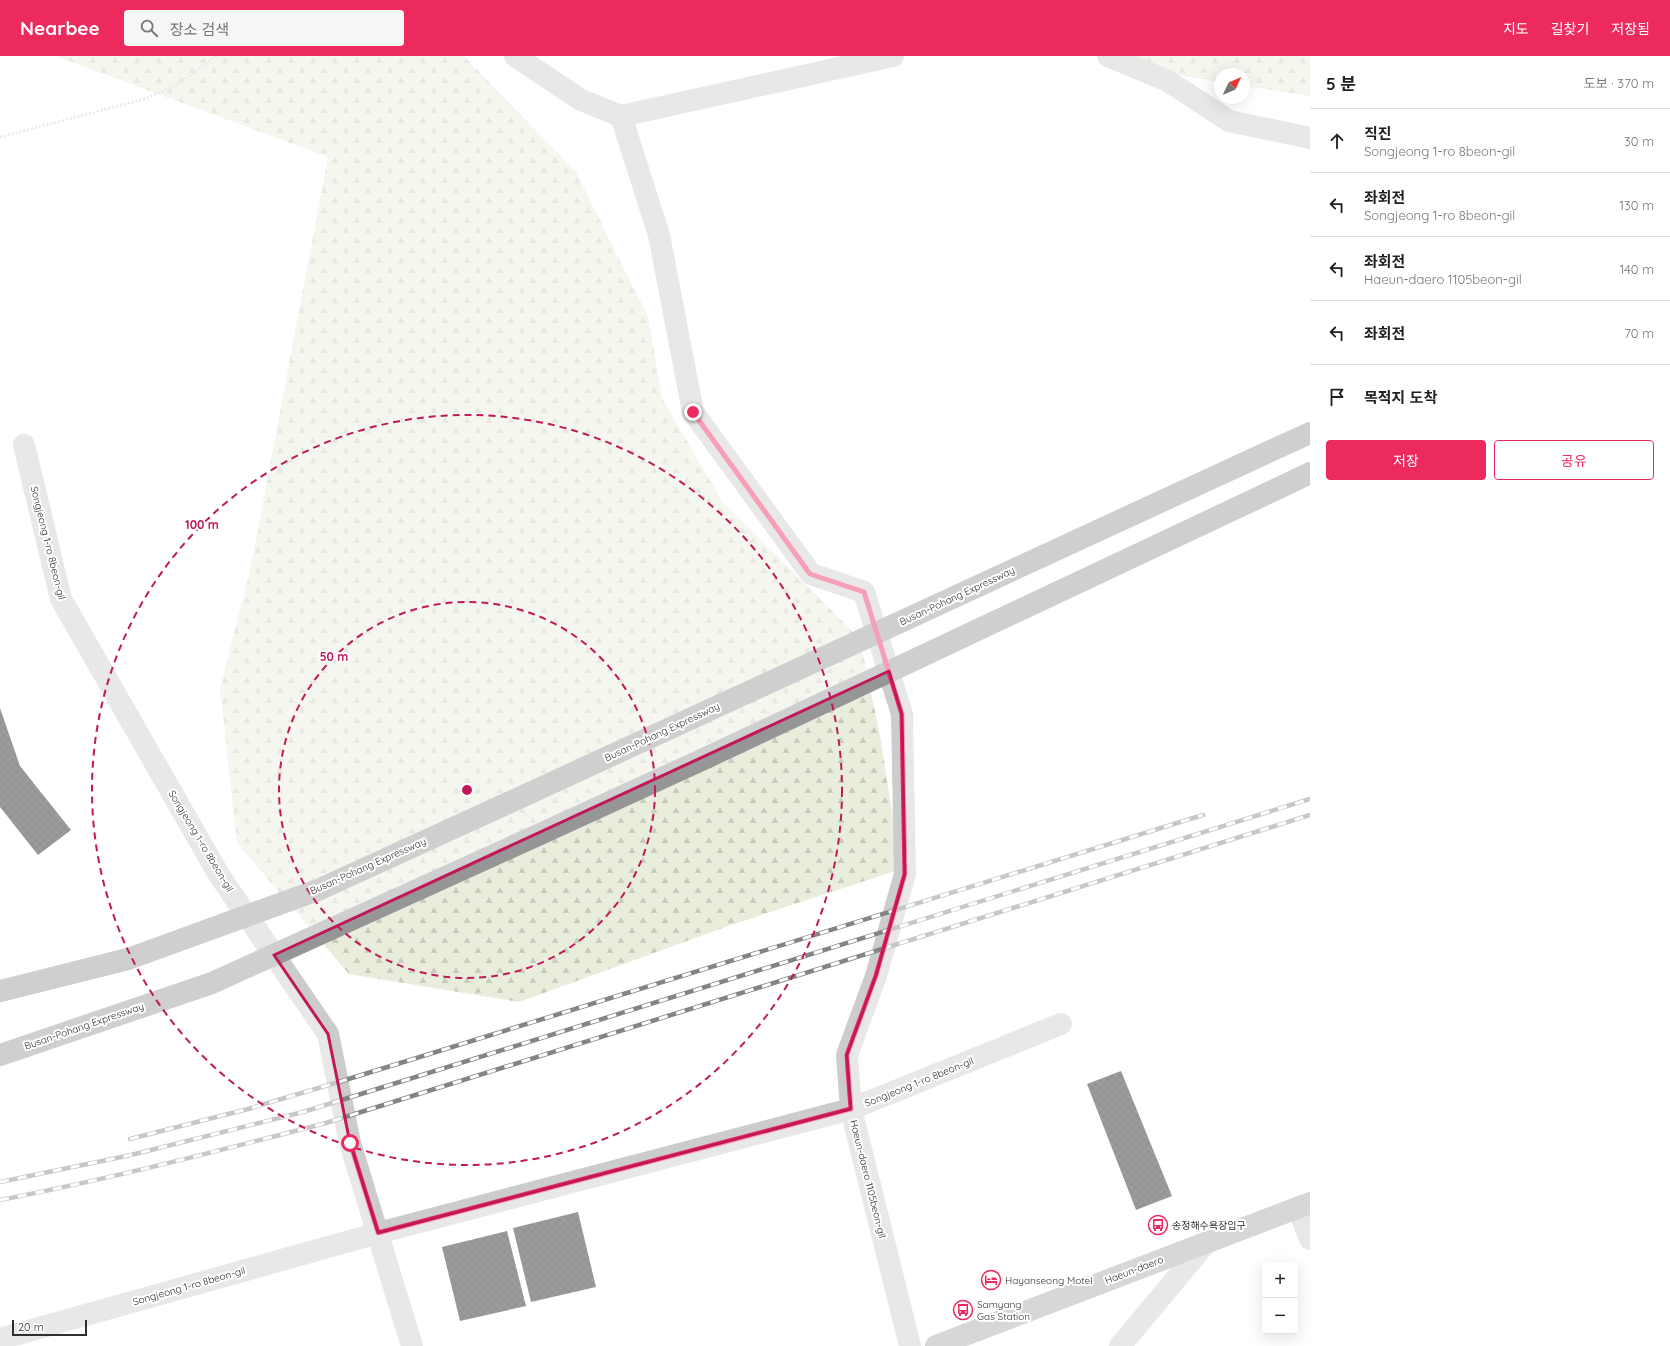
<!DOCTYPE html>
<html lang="ko">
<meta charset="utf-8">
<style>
:root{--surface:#fff;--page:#f6f6f6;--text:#202124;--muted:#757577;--line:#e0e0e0;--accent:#ed2a5e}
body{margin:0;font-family:Quicksand,"Noto Sans KR",sans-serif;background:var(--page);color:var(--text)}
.controls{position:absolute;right:12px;bottom:12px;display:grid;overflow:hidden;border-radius:4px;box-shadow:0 4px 16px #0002}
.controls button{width:36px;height:36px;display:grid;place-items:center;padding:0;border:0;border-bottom:1px solid var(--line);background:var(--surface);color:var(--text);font:20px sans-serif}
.compass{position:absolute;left:1214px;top:12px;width:36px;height:36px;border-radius:50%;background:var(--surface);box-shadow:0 4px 16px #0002;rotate:46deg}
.scale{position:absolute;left:12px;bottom:10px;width:75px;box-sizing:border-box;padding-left:4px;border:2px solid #2f2f2f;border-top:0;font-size:11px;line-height:14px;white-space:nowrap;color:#2f2f2f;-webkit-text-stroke:3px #fff;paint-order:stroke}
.stop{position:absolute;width:12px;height:12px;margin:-9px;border:3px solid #ed2a5e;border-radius:50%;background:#fff}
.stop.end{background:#ed2a5e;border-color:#fff;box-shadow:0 1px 4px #0008}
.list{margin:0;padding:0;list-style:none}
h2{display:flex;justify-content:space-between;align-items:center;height:52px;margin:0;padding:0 16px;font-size:17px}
h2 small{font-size:13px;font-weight:400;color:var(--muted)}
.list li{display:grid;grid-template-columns:26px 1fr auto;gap:12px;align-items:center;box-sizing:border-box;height:64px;padding:0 16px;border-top:1px solid var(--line)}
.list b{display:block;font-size:15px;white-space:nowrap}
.list p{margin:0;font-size:13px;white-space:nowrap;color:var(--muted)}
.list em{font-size:13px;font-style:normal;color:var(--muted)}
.actions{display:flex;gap:8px;padding:12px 16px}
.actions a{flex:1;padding:9px 0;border:1px solid var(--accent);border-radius:4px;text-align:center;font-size:14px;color:var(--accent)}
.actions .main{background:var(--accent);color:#fff}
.icon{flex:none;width:22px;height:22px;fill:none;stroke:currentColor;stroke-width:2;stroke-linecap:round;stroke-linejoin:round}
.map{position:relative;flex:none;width:1310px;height:1290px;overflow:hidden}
header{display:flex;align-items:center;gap:24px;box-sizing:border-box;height:56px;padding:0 20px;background:var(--accent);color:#fff}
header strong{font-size:19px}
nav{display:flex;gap:22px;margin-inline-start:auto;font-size:14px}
.search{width:280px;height:36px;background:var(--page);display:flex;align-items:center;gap:10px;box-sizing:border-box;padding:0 14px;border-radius:4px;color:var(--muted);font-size:15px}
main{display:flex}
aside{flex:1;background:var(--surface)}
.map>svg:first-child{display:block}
.forest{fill:url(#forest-firs)}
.building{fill:url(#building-cross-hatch)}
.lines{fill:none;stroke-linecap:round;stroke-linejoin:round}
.path{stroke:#ccc;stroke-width:2.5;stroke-dasharray:2 2;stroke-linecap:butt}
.minor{stroke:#ccc;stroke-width:22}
.major{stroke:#a7a7a7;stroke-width:22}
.highway{stroke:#969696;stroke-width:22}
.rail-casing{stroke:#848484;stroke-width:4.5}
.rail{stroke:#fff;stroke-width:3;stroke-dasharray:9;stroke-linecap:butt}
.highway-bridge{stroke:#969696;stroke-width:22}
.route{stroke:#ed2a5e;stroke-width:5}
.marked{fill:none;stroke:#c2185b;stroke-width:3;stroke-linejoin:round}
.ring{fill:none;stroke:#c2185b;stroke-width:2;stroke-dasharray:7 5}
.labels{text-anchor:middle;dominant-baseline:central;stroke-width:4;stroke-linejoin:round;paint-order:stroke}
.street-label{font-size:10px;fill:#2f2f2f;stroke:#fff}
.poi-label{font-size:10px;fill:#2f2f2f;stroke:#fff;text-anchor:start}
.centre{fill:#c2185b;stroke:#fff;stroke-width:2}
.ring-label{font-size:12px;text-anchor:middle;font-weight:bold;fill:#c2185b;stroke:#fff;stroke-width:4;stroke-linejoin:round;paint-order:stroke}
</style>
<header>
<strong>Nearbee</strong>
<div class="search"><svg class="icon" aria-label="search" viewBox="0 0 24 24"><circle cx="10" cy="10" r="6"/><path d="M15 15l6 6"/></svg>장소 검색</div>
<nav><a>지도</a><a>길찾기</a><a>저장됨</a></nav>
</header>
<main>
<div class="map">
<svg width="1310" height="1290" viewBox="0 0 1310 1290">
<defs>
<pattern id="forest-firs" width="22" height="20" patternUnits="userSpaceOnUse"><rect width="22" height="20" fill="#e8eddc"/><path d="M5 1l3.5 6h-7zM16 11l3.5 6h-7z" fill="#c7ccbd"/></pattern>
<pattern id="building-cross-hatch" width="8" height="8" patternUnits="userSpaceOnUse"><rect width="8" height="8" fill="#161616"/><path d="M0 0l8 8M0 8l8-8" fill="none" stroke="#303030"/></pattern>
</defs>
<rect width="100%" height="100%" fill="#fff"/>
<path class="forest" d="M55,0H464L576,116L648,261L662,342L722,445L860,583L880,680L901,813L731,869L519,946L349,918L237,787L220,633L251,510L328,101Z
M1117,0H1310V40L1244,30V18H1220V26L1146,14Z"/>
<path class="building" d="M0,652L20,710L71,774L38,799L0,751Z
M1121,1015L1172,1140L1136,1154L1087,1028Z
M578,1156L596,1231L531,1246L513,1172Z
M507,1175L526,1250L460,1265L442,1191Z"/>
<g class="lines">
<path class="path" d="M0,81L145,43L180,27L216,0"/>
<path class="minor" d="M515,0L581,44L621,60L893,0
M1108,0L1168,25L1229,65L1310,82
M621,60L659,179L693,356L811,518L864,536L902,658L905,818L876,920L847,999L851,1053L910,1290
M24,389L61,543L219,819L328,978L350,1087L412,1290
M1298,1152L1310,1183
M0,1283L378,1177L851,1053L1061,968
M1120,1290L1206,1187"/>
<path class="major" d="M936,1290L1310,1147"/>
<path class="highway" d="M1264,398L1310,377
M1281,431L1310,417
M530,737L690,663
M549,774L708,701"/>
<g class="rail-casing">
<path id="rail" d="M130,1083L248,1053L342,1025L1203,759
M0,1126L131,1099L303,1056L1310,743
M0,1144C110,1123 218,1095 326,1067L1310,759"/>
</g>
<use href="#rail" class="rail"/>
<path class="highway-bridge" d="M690,663L1264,398
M708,701L1281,431
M0,935L128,903L318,834L530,737
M0,999L212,927L549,774"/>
</g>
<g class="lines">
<path class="route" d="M350,1087L378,1177L851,1053L847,999L876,920L905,818L902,658L864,536L810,518L693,356"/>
</g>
<path d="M0 0H1310V1290H0ZM889,615L902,658L905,818L876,920L847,999L851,1053L378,1177L350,1087L328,978L274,899Z" fill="#fff" fill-opacity=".55" fill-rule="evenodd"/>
<path class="marked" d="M889,615L902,658L905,818L876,920L847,999L851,1053L378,1177L350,1087L328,978L274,899Z"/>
<g class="ring">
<circle cx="467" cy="734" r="188"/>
<circle cx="467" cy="734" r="375"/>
</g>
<defs>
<g id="bus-ring" transform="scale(1)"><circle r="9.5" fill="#fff" stroke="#ed2a5e" stroke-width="1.5"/><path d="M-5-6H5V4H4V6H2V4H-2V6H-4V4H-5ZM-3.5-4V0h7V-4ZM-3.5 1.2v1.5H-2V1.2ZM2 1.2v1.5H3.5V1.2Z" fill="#ed2a5e"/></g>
<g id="hotel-ring" transform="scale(1)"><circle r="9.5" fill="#fff" stroke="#ed2a5e" stroke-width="1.5"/><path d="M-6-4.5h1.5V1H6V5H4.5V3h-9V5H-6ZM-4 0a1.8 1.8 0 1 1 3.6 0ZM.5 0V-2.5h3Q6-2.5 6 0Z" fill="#ed2a5e"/></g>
</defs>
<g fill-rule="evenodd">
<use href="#bus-ring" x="1158" y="1169"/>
<use href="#hotel-ring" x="991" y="1224"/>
<use href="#bus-ring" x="963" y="1254"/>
</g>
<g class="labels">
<g class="street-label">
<text transform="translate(48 487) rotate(76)">Songjeong 1-ro 8beon-gil</text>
<text transform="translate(957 540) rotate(-25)">Busan-Pohang Expressway</text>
<text transform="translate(662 676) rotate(-25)">Busan-Pohang Expressway</text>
<text transform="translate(201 785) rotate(59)">Songjeong 1-ro 8beon-gil</text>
<text transform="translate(368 810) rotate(-24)">Busan-Pohang Expressway</text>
<text transform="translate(84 970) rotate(-19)">Busan-Pohang Expressway</text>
<text transform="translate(919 1026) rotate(-22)">Songjeong 1-ro 8beon-gil</text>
<text transform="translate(868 1123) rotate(76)">Haeun-daero 1105beon-gil</text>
<text transform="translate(1134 1214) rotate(-21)">Haeun-daero</text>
<text transform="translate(189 1230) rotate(-16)">Songjeong 1-ro 8beon-gil</text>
</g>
<g class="poi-label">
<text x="1172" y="1169">송정해수욕장입구</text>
<text x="1005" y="1224">Hayanseong Motel</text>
<text x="977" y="1248">Samyang<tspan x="977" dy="12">Gas Station</tspan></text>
</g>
</g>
<circle cx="467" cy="734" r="6" class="centre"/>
<g class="ring-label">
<text x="202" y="473">100 m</text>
<text x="334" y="605">50 m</text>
</g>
</svg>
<div class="controls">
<button>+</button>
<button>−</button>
</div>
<svg class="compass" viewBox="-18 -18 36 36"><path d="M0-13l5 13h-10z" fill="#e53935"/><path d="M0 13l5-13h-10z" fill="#757577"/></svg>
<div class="scale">20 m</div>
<div class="stop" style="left:350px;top:1087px"></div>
<div class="stop end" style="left:693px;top:356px"></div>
</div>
<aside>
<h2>5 분<small>도보 · 370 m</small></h2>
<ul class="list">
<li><svg class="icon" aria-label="ahead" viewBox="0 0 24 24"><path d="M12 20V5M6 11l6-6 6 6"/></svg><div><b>직진</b><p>Songjeong 1-ro 8beon-gil</p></div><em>30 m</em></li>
<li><svg class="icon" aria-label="left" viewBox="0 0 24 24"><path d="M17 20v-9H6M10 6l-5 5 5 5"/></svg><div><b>좌회전</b><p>Songjeong 1-ro 8beon-gil</p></div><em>130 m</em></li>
<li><svg class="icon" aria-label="left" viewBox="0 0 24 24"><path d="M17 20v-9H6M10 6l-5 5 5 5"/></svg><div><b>좌회전</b><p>Haeun-daero 1105beon-gil</p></div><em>140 m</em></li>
<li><svg class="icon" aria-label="left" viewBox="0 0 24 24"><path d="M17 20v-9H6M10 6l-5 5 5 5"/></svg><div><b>좌회전</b></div><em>70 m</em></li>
<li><svg class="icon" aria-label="arrive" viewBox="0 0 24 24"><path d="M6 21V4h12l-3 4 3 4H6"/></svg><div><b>목적지 도착</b></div></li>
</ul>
<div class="actions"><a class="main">저장</a><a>공유</a></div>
</aside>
</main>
